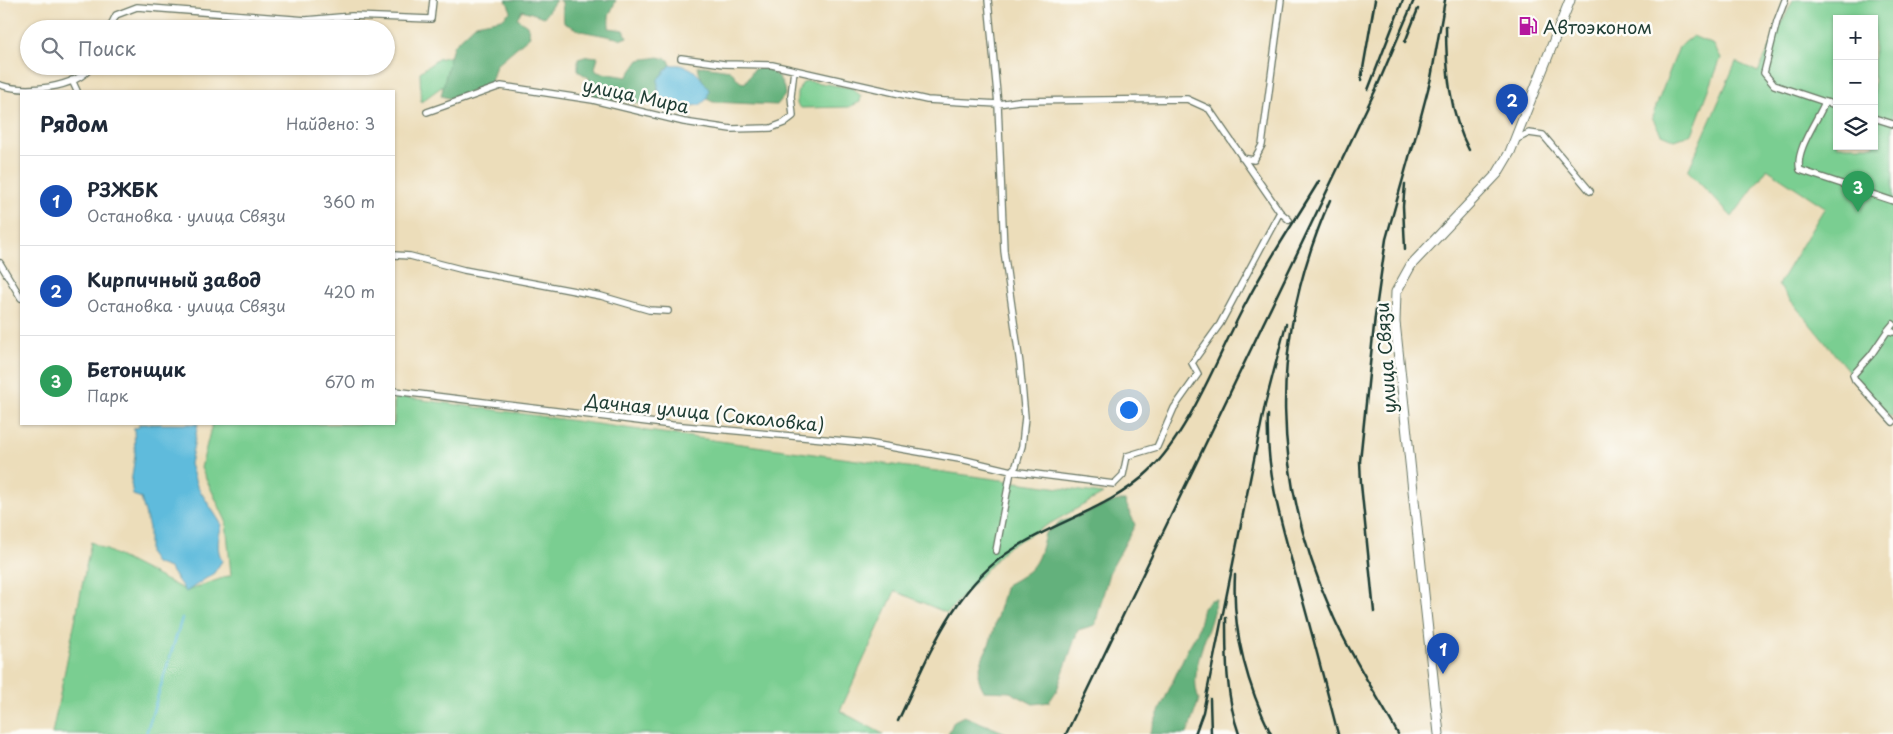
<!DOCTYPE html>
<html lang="ru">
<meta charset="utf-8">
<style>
:root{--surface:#fff;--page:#f2f2f3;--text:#1f2937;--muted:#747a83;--line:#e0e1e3;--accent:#b5179e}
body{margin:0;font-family:"Playpen Sans",sans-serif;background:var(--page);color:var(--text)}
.controls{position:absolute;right:15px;top:15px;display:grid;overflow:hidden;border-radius:0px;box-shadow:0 1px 4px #0004}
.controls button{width:45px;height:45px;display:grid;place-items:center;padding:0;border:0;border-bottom:1px solid var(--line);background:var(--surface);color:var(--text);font:25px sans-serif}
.you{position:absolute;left:1128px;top:409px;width:18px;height:18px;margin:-12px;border:4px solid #fff;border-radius:50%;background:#1a73e8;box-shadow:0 0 0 8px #1a73e833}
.badge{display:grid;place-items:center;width:32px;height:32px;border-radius:50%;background:var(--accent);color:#fff;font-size:16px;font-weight:700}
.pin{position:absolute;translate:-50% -41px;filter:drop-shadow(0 1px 2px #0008)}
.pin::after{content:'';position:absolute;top:26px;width:18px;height:15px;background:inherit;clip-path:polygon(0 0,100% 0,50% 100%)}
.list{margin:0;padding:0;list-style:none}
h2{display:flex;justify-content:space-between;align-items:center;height:65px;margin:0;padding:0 20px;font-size:21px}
h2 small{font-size:16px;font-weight:400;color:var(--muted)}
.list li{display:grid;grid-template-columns:32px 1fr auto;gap:15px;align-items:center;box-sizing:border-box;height:90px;padding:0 20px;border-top:1px solid var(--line)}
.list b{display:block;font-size:19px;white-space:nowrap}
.list p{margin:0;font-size:16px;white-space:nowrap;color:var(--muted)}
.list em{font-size:16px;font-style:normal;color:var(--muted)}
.icon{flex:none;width:28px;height:28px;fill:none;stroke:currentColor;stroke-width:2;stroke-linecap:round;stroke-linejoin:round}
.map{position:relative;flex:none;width:1893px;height:734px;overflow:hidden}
.search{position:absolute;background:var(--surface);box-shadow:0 1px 4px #0004;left:20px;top:20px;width:375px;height:55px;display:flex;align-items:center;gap:12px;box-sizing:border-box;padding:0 18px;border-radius:28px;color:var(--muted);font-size:19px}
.panel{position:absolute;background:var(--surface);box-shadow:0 1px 4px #0004;left:20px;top:90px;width:375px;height:335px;border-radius:0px}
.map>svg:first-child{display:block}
.green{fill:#7ace91;stroke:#4c8662;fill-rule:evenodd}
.forest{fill:#63b17b;stroke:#417758}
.water{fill:#5ebbdc;stroke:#3e7c88}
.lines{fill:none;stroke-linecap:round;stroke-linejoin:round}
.stream{stroke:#5ebbdc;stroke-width:2.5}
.street-casing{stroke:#677563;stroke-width:8}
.secondary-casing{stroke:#677563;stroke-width:11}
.street{stroke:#fff;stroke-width:5.5}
.secondary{stroke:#fff;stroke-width:9}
.rail{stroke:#1f3d34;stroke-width:2.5}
.labels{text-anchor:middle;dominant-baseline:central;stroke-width:5;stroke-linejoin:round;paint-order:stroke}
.poi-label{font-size:18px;fill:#1f3d34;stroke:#fdfcf7;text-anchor:start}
.street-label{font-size:18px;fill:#1f3d34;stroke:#fdfcf7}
</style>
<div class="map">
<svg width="1893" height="734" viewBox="0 0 1893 734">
<rect width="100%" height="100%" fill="#fdfcf7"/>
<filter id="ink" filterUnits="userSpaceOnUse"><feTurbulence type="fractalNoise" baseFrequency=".02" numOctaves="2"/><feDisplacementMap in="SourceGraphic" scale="10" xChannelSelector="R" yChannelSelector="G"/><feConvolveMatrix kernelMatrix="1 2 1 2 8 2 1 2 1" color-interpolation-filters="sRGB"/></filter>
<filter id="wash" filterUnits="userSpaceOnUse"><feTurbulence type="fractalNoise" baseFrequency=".0096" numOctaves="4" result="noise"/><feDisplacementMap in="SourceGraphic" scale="20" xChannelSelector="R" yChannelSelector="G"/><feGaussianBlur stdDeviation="1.12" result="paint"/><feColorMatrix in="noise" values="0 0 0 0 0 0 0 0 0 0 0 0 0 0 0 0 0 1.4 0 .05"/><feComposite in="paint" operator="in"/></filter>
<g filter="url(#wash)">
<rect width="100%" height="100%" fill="#ecddba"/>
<path class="green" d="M1793,0H1893V418L1878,407L1778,285L1825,207L1767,169L1732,217L1688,171L1736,62L1758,72ZM1837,19H1874V146H1837Z
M1693,36L1714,45L1721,58L1692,134L1675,140L1661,134L1652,117L1679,47Z
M451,56L444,85L421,102L420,72L438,59Z
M808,81L852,88L861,96L860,102L849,107L801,108L797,104V93L803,82Z
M394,396L1103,494L1006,548L947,613L895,591L840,711L883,734H52L91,542L187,591L231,575L226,521L201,468L212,424H394Z"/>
<path class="forest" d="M506,0H556L544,17L522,10L517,18L527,25L530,36L496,65L490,85L452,99L441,96L453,46L476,24L502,19L511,11Z
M558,0H616L609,16V28L624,30L627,37L622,39L581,31L564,23L562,2Z
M588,56L598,57L595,68L597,72L627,77L639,60L659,57L669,60L671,65L665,70L657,90L662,101L647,105L593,97L589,78L578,71V59Z
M703,66L730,70L740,82L745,83L754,69L766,68C778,75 784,81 785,95L777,105L713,102L707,99C709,85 699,79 698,67Z
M1116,501H1125L1135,525L1109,573L1095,625L1078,630L1057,690L1049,702L1033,704L1010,692L984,691L980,683L978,674L983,657L990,642L1006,585C1034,570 1038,565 1045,533L1061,522Z
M1216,599C1211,631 1187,670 1199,700L1187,734H1149L1187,650L1197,633L1203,608L1210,600Z
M964,716L1006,733L1007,734H948L954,721Z"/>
<path class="water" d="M671,65C691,63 699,74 709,90L707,99L700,105L672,108C660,100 657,93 658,79Z
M139,424H198L190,464L197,486L222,525C218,538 216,548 222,561L214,573L186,592L169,568L155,563L149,554V528L141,498L133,495L131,483L135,455L134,428L139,427Z"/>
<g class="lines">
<path class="stream" d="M146,734L182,618"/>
</g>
</g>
<g filter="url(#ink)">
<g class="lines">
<g class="street-casing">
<path id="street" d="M988,0L998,104L1004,251L1020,364L1025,417L1022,446L1016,466L1011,471L996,551
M1785,0L1777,21L1764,73L1774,85L1825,102C1818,120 1794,151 1800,170L1893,201
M109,29L116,15L137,7L306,20L352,16L431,19L433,0
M681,58L724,64L772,65L927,100L998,104L1018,101L1187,99L1209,109L1280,212L1289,220
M72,80L77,91
M0,85C25,93 75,89 92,66
M1825,102L1837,105
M427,112L501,86L593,100L684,122L731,129L771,128L784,123L793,116L791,96L794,70
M1874,118L1893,124
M1515,140L1529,133L1543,135L1590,191
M1242,158L1254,160L1262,145L1281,0
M394,255L410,256L464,270L601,296L649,310L668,311
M0,263L21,298
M1893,324L1888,330L1893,332
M1888,330L1871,355L1853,375L1855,380L1893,422
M394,391L672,425L867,443L965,460L1011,471L1114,484L1123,475L1127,456L1157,447L1174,408L1198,374L1192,363L1220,324L1280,212"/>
</g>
<g class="secondary-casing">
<path id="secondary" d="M1439,734L1395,322L1396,292L1411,265L1497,174L1510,152L1570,0"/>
</g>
<use href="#street" class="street"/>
<use href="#secondary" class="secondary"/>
<path class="rail" d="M1446,26C1446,69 1449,112 1469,150
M1405,42L1418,9
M1361,80L1375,0
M1368,90L1403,0
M1412,150L1431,78L1445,0
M1330,200C1268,342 1271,477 1334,618C1352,658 1377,695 1398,734
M1405,249L1403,206L1405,184
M1268,415C1265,476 1285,536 1301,594C1314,641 1326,687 1338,734
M1235,575C1232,630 1247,685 1271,734
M1374,612L1361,484L1360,461L1375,316L1386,239L1413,143
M1226,618C1226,656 1226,698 1239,734
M1210,699L1211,734
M898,721C928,658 953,586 1015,548C1059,520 1111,508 1149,471C1191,431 1219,352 1247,301C1268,260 1295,221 1319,181
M1066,734L1376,89L1414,0
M1195,734L1203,712L1265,405L1286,324"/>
</g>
</g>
<defs>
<g id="fuel-bare" transform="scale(1.5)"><path d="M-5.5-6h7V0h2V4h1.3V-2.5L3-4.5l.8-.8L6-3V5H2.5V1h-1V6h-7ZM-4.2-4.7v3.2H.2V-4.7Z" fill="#b5179e" stroke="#fdfcf7" stroke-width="2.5" paint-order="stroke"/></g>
</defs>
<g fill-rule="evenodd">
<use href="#fuel-bare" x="1528" y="26"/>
</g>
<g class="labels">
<g class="poi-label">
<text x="1543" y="26">Автоэконом</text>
</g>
<g class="street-label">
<text transform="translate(636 95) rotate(12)">улица Мира</text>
<text transform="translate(1385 358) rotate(-94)">улица Связи</text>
<text transform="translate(705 412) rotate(6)">Дачная улица (Соколовка)</text>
</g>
</g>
</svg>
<div class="controls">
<button>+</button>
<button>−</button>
<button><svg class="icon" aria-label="layers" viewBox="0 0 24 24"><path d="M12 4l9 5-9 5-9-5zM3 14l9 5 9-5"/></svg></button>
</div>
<div class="you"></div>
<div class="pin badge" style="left:1443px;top:674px;background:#1a4fb4">1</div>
<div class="pin badge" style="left:1512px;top:125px;background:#1a4fb4">2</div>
<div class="pin badge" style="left:1858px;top:212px;background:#2e9e5b">3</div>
<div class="search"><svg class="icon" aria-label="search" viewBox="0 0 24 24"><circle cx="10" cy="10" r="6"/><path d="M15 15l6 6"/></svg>Поиск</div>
<section class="panel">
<h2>Рядом<small>Найдено: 3</small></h2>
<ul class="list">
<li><span class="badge" style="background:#1a4fb4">1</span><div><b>РЗЖБК</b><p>Остановка · улица Связи</p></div><em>360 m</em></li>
<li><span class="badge" style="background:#1a4fb4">2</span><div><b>Кирпичный завод</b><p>Остановка · улица Связи</p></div><em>420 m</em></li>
<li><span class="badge" style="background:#2e9e5b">3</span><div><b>Бетонщик</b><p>Парк</p></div><em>670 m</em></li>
</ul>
</section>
</div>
